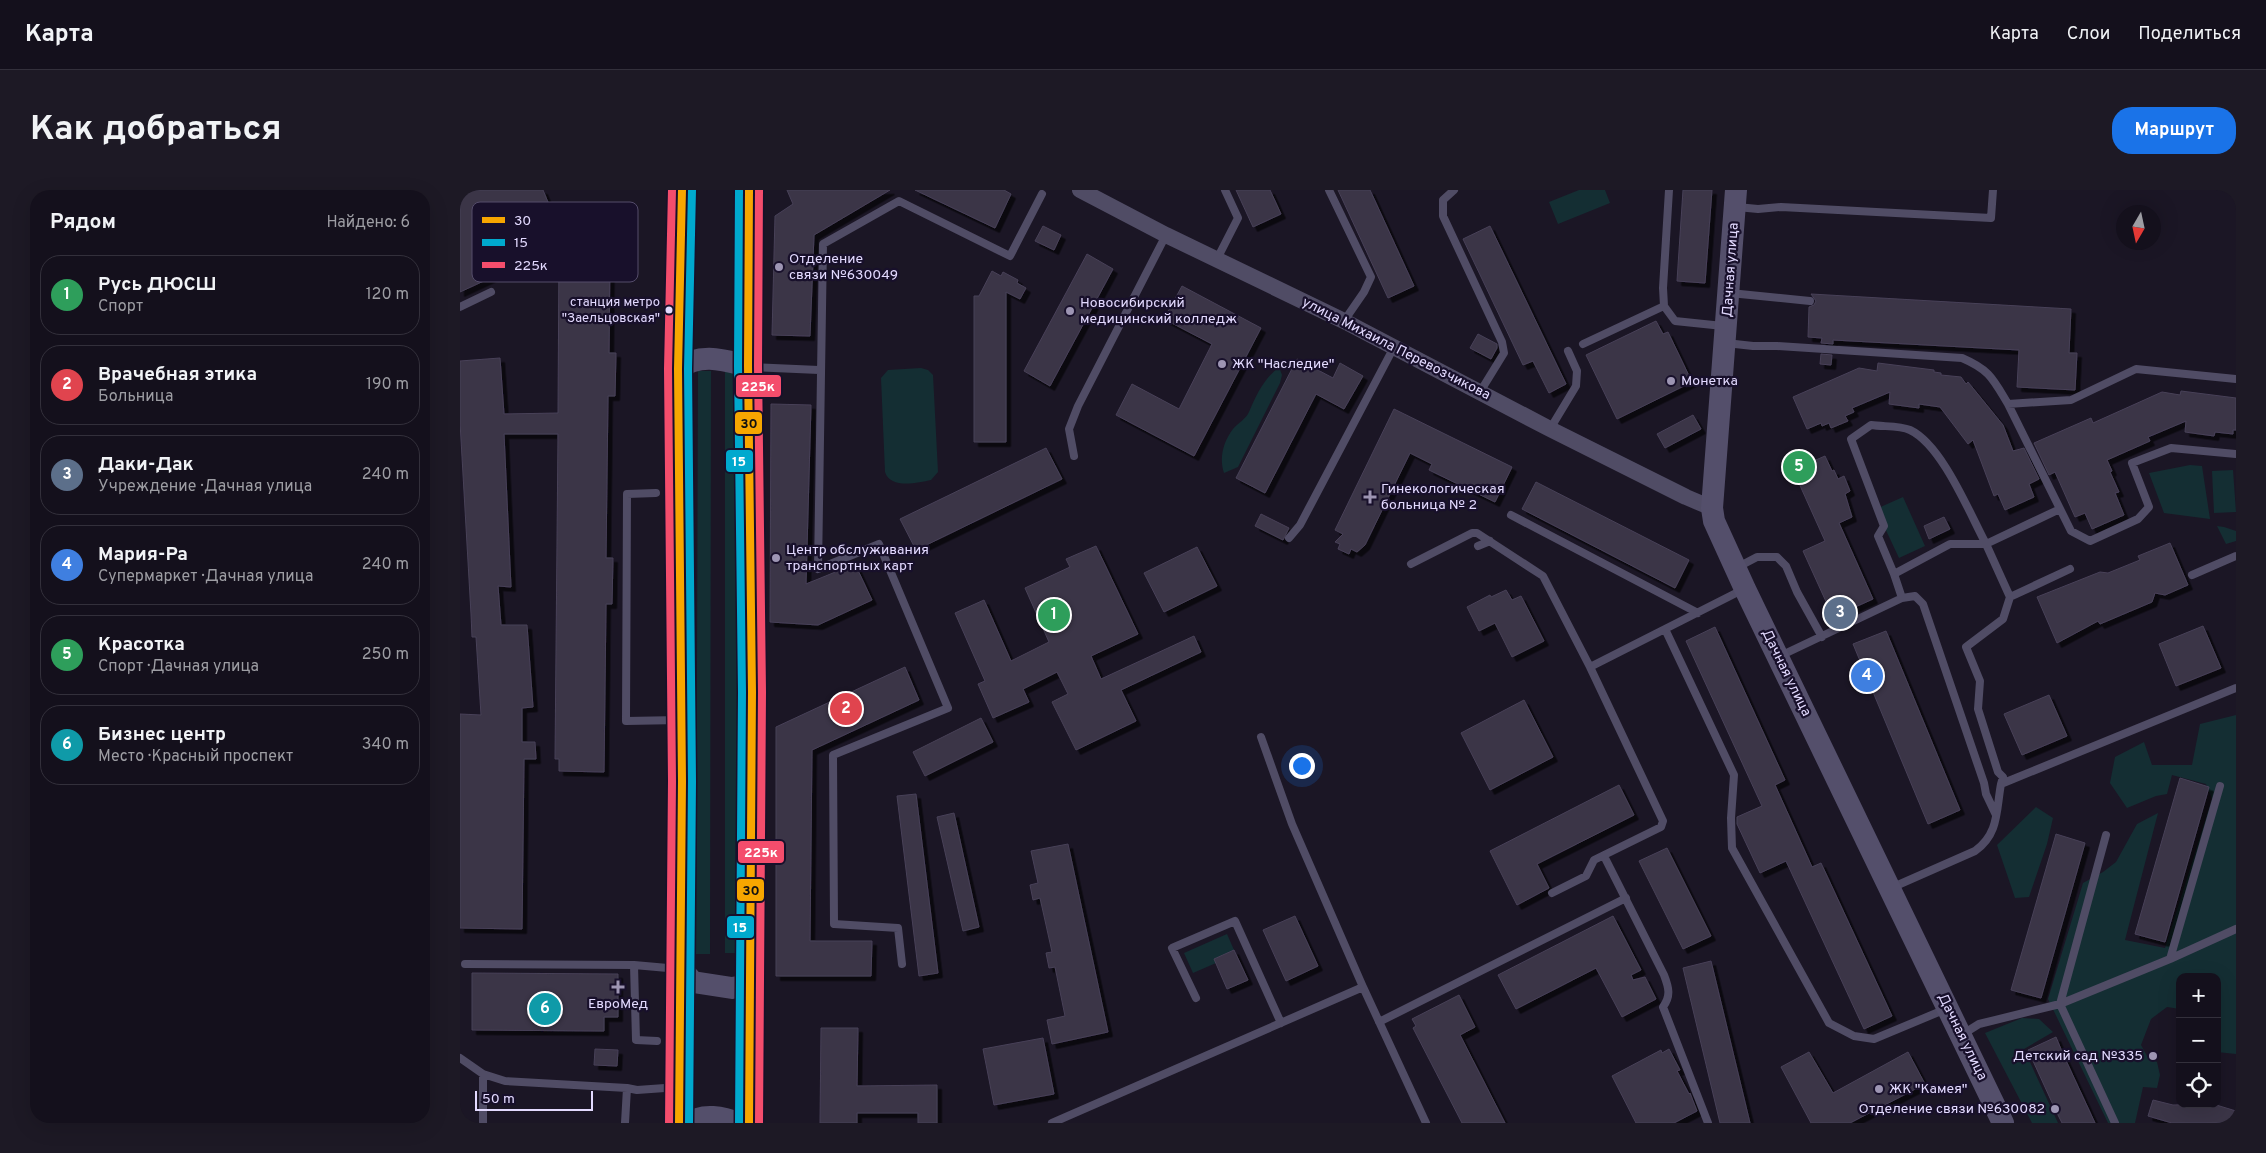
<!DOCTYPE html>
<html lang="ru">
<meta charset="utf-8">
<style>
:root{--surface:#14101c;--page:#1d1925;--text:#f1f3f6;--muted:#9d9da3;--line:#33303b;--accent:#1a73e8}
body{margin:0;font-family:Overpass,sans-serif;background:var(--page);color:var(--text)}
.controls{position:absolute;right:15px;bottom:15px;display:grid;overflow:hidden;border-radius:10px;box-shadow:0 5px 20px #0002}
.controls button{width:45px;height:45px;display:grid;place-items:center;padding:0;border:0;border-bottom:1px solid var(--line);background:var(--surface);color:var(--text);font:25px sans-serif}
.compass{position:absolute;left:1656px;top:15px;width:45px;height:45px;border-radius:50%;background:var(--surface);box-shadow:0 5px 20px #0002;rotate:189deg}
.scale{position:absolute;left:15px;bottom:12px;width:118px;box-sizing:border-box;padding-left:5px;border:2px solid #e3daff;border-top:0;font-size:14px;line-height:18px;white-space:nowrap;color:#e3daff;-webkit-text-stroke:4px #18102b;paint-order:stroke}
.you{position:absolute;left:841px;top:575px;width:18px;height:18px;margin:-12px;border:4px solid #fff;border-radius:50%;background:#1a73e8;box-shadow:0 0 0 8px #1a73e833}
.badge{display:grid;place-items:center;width:32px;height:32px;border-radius:50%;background:var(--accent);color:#fff;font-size:16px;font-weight:700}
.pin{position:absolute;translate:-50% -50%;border:2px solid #fff;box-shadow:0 1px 5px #0006}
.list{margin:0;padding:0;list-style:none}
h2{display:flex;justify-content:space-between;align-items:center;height:65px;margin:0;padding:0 20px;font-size:21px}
h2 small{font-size:16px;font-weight:400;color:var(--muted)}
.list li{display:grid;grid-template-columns:32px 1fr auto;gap:15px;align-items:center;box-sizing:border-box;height:80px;margin:0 10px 10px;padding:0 10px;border:1px solid var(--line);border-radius:20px}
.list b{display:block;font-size:19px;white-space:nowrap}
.list p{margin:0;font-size:16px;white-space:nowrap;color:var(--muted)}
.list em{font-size:16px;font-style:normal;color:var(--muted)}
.icon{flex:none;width:28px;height:28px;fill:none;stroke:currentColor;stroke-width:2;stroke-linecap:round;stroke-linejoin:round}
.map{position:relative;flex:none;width:1776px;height:933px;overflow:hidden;border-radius:20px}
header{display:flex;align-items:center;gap:30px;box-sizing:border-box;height:70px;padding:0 25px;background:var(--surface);border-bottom:1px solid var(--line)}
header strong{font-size:24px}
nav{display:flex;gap:28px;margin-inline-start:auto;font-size:18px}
.intro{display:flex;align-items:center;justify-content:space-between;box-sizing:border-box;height:120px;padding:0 30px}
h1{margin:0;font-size:35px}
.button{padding:12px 22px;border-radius:20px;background:var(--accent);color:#fff;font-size:18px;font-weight:700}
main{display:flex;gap:30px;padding:0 30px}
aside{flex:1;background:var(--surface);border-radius:20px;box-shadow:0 5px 20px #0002}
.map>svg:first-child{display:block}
.green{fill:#142e33}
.building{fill:#3a3446;stroke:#484158;filter:url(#shadow)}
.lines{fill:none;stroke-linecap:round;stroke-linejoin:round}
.lane{stroke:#504c65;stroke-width:8}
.street{stroke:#504c65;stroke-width:16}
.secondary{stroke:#544f6b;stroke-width:22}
.bus-1-casing{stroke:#18102b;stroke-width:11}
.bus-2-casing{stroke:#18102b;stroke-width:11}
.bus-3-casing{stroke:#18102b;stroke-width:11}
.bus-1{stroke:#f7a600;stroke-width:8}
.bus-2{stroke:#00a9ce;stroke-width:8}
.bus-3{stroke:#f44d6c;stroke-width:8}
.poi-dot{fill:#9d95b3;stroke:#18102b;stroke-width:2}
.bus-dot{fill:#e3daff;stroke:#18102b;stroke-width:2}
.labels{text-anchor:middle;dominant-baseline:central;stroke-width:4.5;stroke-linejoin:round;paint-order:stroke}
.bus-label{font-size:13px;fill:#e3daff;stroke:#18102b;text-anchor:end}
.poi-label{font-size:14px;fill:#e3daff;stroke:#18102b;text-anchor:start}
.street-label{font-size:14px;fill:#e3daff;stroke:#18102b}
.key{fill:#18102b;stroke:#554d6b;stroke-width:1}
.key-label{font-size:14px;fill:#e3daff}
.line-badge{stroke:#18102b;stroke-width:2}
.badge-label{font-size:14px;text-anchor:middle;font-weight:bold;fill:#fff}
.pale-badge-label{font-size:14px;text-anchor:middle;font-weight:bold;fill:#111}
</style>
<header>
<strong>Карта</strong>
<nav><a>Карта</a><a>Слои</a><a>Поделиться</a></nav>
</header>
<div class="intro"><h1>Как добраться</h1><a class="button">Маршрут</a></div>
<main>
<aside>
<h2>Рядом<small>Найдено: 6</small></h2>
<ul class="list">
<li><span class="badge" style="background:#2e9e5b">1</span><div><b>Русь ДЮСШ</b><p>Спорт</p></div><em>120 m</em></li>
<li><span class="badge" style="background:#e0444e">2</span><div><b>Врачебная этика</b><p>Больница</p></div><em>190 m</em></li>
<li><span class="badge" style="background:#5c6f8a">3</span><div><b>Даки-Дак</b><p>Учреждение · Дачная улица</p></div><em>240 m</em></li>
<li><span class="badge" style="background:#3f7fe0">4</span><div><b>Мария-Ра</b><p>Супермаркет · Дачная улица</p></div><em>240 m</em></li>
<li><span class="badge" style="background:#2e9e5b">5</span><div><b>Красотка</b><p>Спорт · Дачная улица</p></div><em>250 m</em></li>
<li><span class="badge" style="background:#0f9aa8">6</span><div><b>Бизнес центр</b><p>Место · Красный проспект</p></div><em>340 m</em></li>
</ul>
</aside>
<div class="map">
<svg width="1776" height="933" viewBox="0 0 1776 933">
<defs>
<filter id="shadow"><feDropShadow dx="4.5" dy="4.5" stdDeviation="0" flood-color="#0009"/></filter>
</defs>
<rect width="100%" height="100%" fill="#1b1625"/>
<path class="green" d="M1119,0H1145L1150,13L1098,34L1089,12Z
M819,177L822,185L820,193L778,277L764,283C759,268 763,252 773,239C778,233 786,229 789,222C797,204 803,190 819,177Z
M461,178L468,180L473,185L478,282L471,290C457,293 430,299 425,282L421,188L428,180Z
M265,180H279V763H265Z
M238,181H251L250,764H236Z
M1730,275L1742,276L1750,329L1704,323L1689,283Z
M1773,280L1776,322L1754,323L1752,281Z
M1443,307L1465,356L1439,368L1416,319Z
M1757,336L1764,337L1776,341V351L1766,354Z
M1776,525V864L1757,862V787H1720V819L1707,817L1691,829L1681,855L1687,866L1697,872L1700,885L1697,898L1683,897L1675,933H1648L1588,809L1623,693L1643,682L1656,672L1677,634L1698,623L1665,750L1705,758L1752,609L1746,594L1712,585L1707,604L1696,606L1667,618L1650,593L1655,567L1684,552L1692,575H1732L1740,534Z
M1576,617L1593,628L1587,654L1569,707L1555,708L1537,655Z
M767,744L774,760L754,769L756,773L733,783L724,763Z
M1562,828L1579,829L1593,842L1564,859L1598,933H1572L1525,843Z"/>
<path class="building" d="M0,0H83L92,22L103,26L165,32L162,67L150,65L149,163H156L155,206H148L146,368H153L152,414H146L144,582L99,581V569H95L98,244H44L51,397L38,396L41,435H67L73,517L62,518V552H75L76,569H64L62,739L0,738V524L21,525L16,447H12L11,424L0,232V171L40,168L44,224L98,223L99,60L76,57L59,32L39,43L56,76L0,102Z
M327,0H430L354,45L350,146L312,145L315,26L333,14Z
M455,0H544L551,4L535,38Z
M776,0H810L821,24L793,37Z
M878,0H910L954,96L928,108Z
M1223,0H1252L1245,93L1217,91Z
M583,36L601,45L594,60L575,51Z
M1030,36L1106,194L1089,203L1073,171L1063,175L1003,49Z
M627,64L653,79L590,196L564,181Z
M532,81L541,86L543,82L558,90L557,93L566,98L560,109L546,102V252H514V106H519Z
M722,96L801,138L734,266L656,225L672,194L719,219L752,154L704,129Z
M1351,104L1611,119L1609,163H1617L1615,200L1557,197L1559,160L1373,150V154L1361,153L1362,148L1348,147L1349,117L1354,115L1356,111Z
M1196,131L1203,144L1208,142L1232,192L1157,229L1126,165Z
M1018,144L1037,154V158L1031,169L1010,158Z
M1361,164L1372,165L1371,175L1360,174Z
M837,169L873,188L880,173L903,186L884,219L856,204L805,303L776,288Z
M1418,173L1474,180V182L1481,183V185L1501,187L1506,194L1508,192L1543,235L1553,261L1564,258L1579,289L1569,294L1574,307L1545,320L1538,304L1534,306L1513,250L1508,254L1480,217L1459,214V218L1429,214L1430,202L1392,218L1394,222L1385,226L1388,231L1371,238L1369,233L1362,236L1361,233L1347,239L1333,207L1399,178L1417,181Z
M1721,201L1776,208V240H1773V244L1755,242L1754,246L1725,242L1726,231L1688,247L1690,251L1647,270L1652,281L1650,282L1659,302L1655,303L1664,325L1632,339L1625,323L1615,327L1595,282L1589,285L1574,253L1631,228L1633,233L1702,202L1720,205Z
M311,214L351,215L346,394L395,374L412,410L358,435L310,432Z
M934,219L1052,277L1035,312L969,280L972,274L950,263L905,355L897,362L891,359L889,364L878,359L880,354L875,352L883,344L875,340Z
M1233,225L1241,239L1205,258L1197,244Z
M586,258L602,289L456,360L440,329Z
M1365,266L1372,281L1374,280L1378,289L1384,286L1390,301L1385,304L1392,327L1379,333L1413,409L1373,427L1343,361L1365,351L1333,280Z
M1076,292L1229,370L1215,398L1062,319Z
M801,324L829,338L823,350L795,336Z
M1484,327L1490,339L1469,349L1464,336Z
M1710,353L1728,395L1705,405L1695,403L1692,412L1640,434L1638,431L1597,453L1577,407L1640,382L1648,383L1680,370L1678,366Z
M636,356L678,444L631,466L641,489L734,446L741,462L661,500L676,531L616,560L592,512L608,504L597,482L563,499L569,512L533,528L518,494L525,491L495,423L524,410L551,471L589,452L565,398L610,377L606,369Z
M737,357L757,396L704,422L684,383Z
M1046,400L1052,410L1061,406L1084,451L1052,467L1035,433L1019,441L1007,417L1030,405L1031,407Z
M1743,436L1761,478L1716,496L1699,454Z
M1255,437L1325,590L1315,595L1352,677L1361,673L1432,826L1404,839L1326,671L1300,683L1277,634V627L1302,616L1226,451Z
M1426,441L1500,620L1468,634L1393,454Z
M445,477L459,510L352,560L350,751H412L411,786H316V537Z
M1589,505L1607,546L1562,565L1544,524Z
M1064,510L1093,567L1030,600L1001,543Z
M521,528L533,552L465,586L453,562Z
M1720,588L1749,597L1705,752L1675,744Z
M1159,595L1174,625L1077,674L1089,698L1057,715L1030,661Z
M456,604L478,783L459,786L437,606Z
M494,623L519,737L503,741L477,627Z
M1596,644L1625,653L1581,808L1551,800Z
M608,654L648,842L592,854L587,830L605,826L595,777L589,778L586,763L592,762L580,708L573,710L570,695L578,693L571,661Z
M1207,658L1251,746L1223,759L1179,671Z
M835,726L858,776L826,791L803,740Z
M1153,726L1181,780L1171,785L1173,790L1185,787L1196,809L1162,827L1136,778L1056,819L1038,785Z
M774,760L788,790L767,799L754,769Z
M1251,771L1290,933H1260L1223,778Z
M12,783L158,784V827H144V841L12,840Z
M999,805L1015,837L1000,845L1045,933H1002L953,838L956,836L952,829Z
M361,838H398L397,896L477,895V933H458V923H397V933H360Z
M1596,847L1603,864L1635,933H1602L1595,919L1568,860Z
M583,848L594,904L534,915L523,859Z
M135,859L158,860L157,876L134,875Z
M1209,859L1220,880L1217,881L1229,904L1230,903L1237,921L1214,933H1176L1152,886L1201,860L1202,863Z
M1349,862L1373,903L1448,862L1465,894L1390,933H1351L1321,877Z
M1693,910L1713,915L1753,914L1776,921V933H1712L1688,926Z"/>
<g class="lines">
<path class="lane" d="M869,0L911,87L904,102L884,131
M994,0L983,10V26L1042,152L1044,163L1020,202
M1209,0L1203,98L1204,116L1215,131L1263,136
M1277,17L1298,19L1321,17L1531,28L1533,0
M757,69L778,28L765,0
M1270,103L1350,111
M0,117L31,102
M1266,153L1293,156H1317L1502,168C1530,180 1533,189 1548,214L1611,210L1676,179L1776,189
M1123,154L1204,116
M289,177L359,180
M1548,214L1611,341L1630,351L1678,329L1689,317L1672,273L1711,258L1776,264
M1411,235C1423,237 1439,235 1450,240C1482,255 1509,322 1526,354H1490L1434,384L1418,346L1424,336L1391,249Z
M1090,239L1116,196L1117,181L1108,161
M614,266L609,239L618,216L706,45
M196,303L167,304L166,531L220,530
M1600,319L1526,354L1550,407L1610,379
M1051,325L1238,423
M829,348L840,335L934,157
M1018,356L1030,351
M951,374L1012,343H1017L1083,386L1130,477L1284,399
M1278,377L1297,367H1317L1326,376L1337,402L1362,447
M1732,385L1776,366
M1442,408L1455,406L1463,414L1524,593L1526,604L1536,625
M1205,439L1274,585L1271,628L1272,658L1369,833L1394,846L1414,849L1486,819
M1320,466L1442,408L1434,384
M1541,594L1543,587L1538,582L1518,519L1520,491L1506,457L1543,429L1550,407
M1144,666L1204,785C1209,798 1211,806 1203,817L1248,933
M1431,698L1515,661C1539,644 1536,621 1541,594L1776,498
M1092,703L1126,686L1134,670L1201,637L1203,631L1130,477
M1710,769L1760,596
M5,774L174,775
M442,774L438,738L374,734L373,565L488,518L419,354L358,379L363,54L439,11L550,66L582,4
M903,797L966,933
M736,808L712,758L775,731L821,833
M1600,814L1710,769L1776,739
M1600,814L1646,645
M919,832L1166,708
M1503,844L1519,834L1600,814L1655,933
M197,851L176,850L174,775L219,779
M0,868L23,884L45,891L167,898L177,900L219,897
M23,884V933
M165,933L167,898
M592,933L903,797L832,634L801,547"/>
<path class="street" d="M620,0L706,45L884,131L1090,239L1226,307L1252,318"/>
<path class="secondary" d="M289,0L288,176L292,502L289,795V933
M1276,0L1252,318L1254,331L1285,399L1543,933
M218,179C240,162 264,170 288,176
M221,779L233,792L272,798L289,795
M219,933L221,779L219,769L222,591L218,179L222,0
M230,933C242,923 264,927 277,933"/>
<g class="bus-1-casing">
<path id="bus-1" d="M289,0L288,176L292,502L289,933
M219,933L222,591L218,179L222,0"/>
</g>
<g class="bus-2-casing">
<path id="bus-2" d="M279,0L278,176L282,502L279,933
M229,933L232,591L228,179L232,0"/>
</g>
<g class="bus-3-casing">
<path id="bus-3" d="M299,0L298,176L302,502L299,933
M209,933L212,591L208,179L212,0"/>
</g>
<use href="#bus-1" class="bus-1"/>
<use href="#bus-2" class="bus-2"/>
<use href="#bus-3" class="bus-3"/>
</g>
<g class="poi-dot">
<circle cx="319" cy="77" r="5"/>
<circle cx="610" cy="121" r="5"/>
<circle cx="762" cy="174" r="5"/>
<circle cx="1211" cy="191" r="5"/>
<path d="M907.5 299.5h5v5h5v5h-5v5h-5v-5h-5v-5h5z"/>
<circle cx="316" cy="368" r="5"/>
<path d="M155.5 789.5h5v5h5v5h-5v5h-5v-5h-5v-5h5z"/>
<circle cx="1693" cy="866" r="5"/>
<circle cx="1419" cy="899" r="5"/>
<circle cx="1595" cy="919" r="5"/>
</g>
<circle class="bus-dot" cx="209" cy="120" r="4.5"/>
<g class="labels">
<g class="bus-label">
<text x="200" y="113">станция метро<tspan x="200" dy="16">"Заельцовская"</tspan></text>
</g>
<g class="poi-label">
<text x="329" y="69">Отделение<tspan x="329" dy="16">связи №630049</tspan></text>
<text x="620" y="113">Новосибирский<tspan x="620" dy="16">медицинский колледж</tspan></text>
<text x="772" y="174">ЖК "Наследие"</text>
<text x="1221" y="191">Монетка</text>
<text x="921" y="299">Гинекологическая<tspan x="921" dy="16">больница № 2</tspan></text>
<text x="326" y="360">Центр обслуживания<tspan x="326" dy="16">транспортных карт</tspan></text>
<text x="158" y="814" text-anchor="middle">ЕвроМед</text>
<text x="1683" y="866" text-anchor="end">Детский сад №335</text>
<text x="1429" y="899">ЖК "Камея"</text>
<text x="1585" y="919" text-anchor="end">Отделение связи №630082</text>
</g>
<g class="street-label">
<text transform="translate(1271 80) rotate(-86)">Дачная улица</text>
<text transform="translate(936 159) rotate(27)">улица Михаила Перевозчикова</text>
<text transform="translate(1326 483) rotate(64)">Дачная улица</text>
<text transform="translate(1502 847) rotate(64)">Дачная улица</text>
</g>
</g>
<rect x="12" y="12" width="166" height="80" rx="8" class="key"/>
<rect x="22" y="27" width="23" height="6" fill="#f7a600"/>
<rect x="22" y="49" width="23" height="7" fill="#00a9ce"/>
<rect x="22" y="72" width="23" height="6" fill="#f44d6c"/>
<g class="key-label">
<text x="54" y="35">30</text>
<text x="54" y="57">15</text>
<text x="54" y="80">225к</text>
</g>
<g class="line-badge">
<rect x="275" y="184" width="47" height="24" rx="5" fill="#f44d6c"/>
<rect x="274" y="221" width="29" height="24" rx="5" fill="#f7a600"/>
<rect x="265" y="259" width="29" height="24" rx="5" fill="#00a9ce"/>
<rect x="277" y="650" width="48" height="24" rx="5" fill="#f44d6c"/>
<rect x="276" y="688" width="29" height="24" rx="5" fill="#f7a600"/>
<rect x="266" y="725" width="29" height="24" rx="5" fill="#00a9ce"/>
</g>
<g class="badge-label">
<text x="298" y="201">225к</text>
<text x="279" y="276">15</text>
<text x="301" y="667">225к</text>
<text x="280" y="742">15</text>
</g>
<g class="pale-badge-label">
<text x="289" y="238">30</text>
<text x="291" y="705">30</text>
</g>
</svg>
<div class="controls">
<button>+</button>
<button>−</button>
<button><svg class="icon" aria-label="locate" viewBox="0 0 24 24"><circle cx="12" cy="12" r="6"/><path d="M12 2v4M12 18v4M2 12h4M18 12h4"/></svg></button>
</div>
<svg class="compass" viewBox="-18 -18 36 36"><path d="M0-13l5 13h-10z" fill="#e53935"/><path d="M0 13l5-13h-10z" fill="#9d9da3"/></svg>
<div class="scale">50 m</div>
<div class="you"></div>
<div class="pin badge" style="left:594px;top:425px;background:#2e9e5b">1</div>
<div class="pin badge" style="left:386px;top:519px;background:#e0444e">2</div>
<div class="pin badge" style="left:1380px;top:423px;background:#5c6f8a">3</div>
<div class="pin badge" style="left:1407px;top:486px;background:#3f7fe0">4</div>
<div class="pin badge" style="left:1339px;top:277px;background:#2e9e5b">5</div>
<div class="pin badge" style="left:85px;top:819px;background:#0f9aa8">6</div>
</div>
</main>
